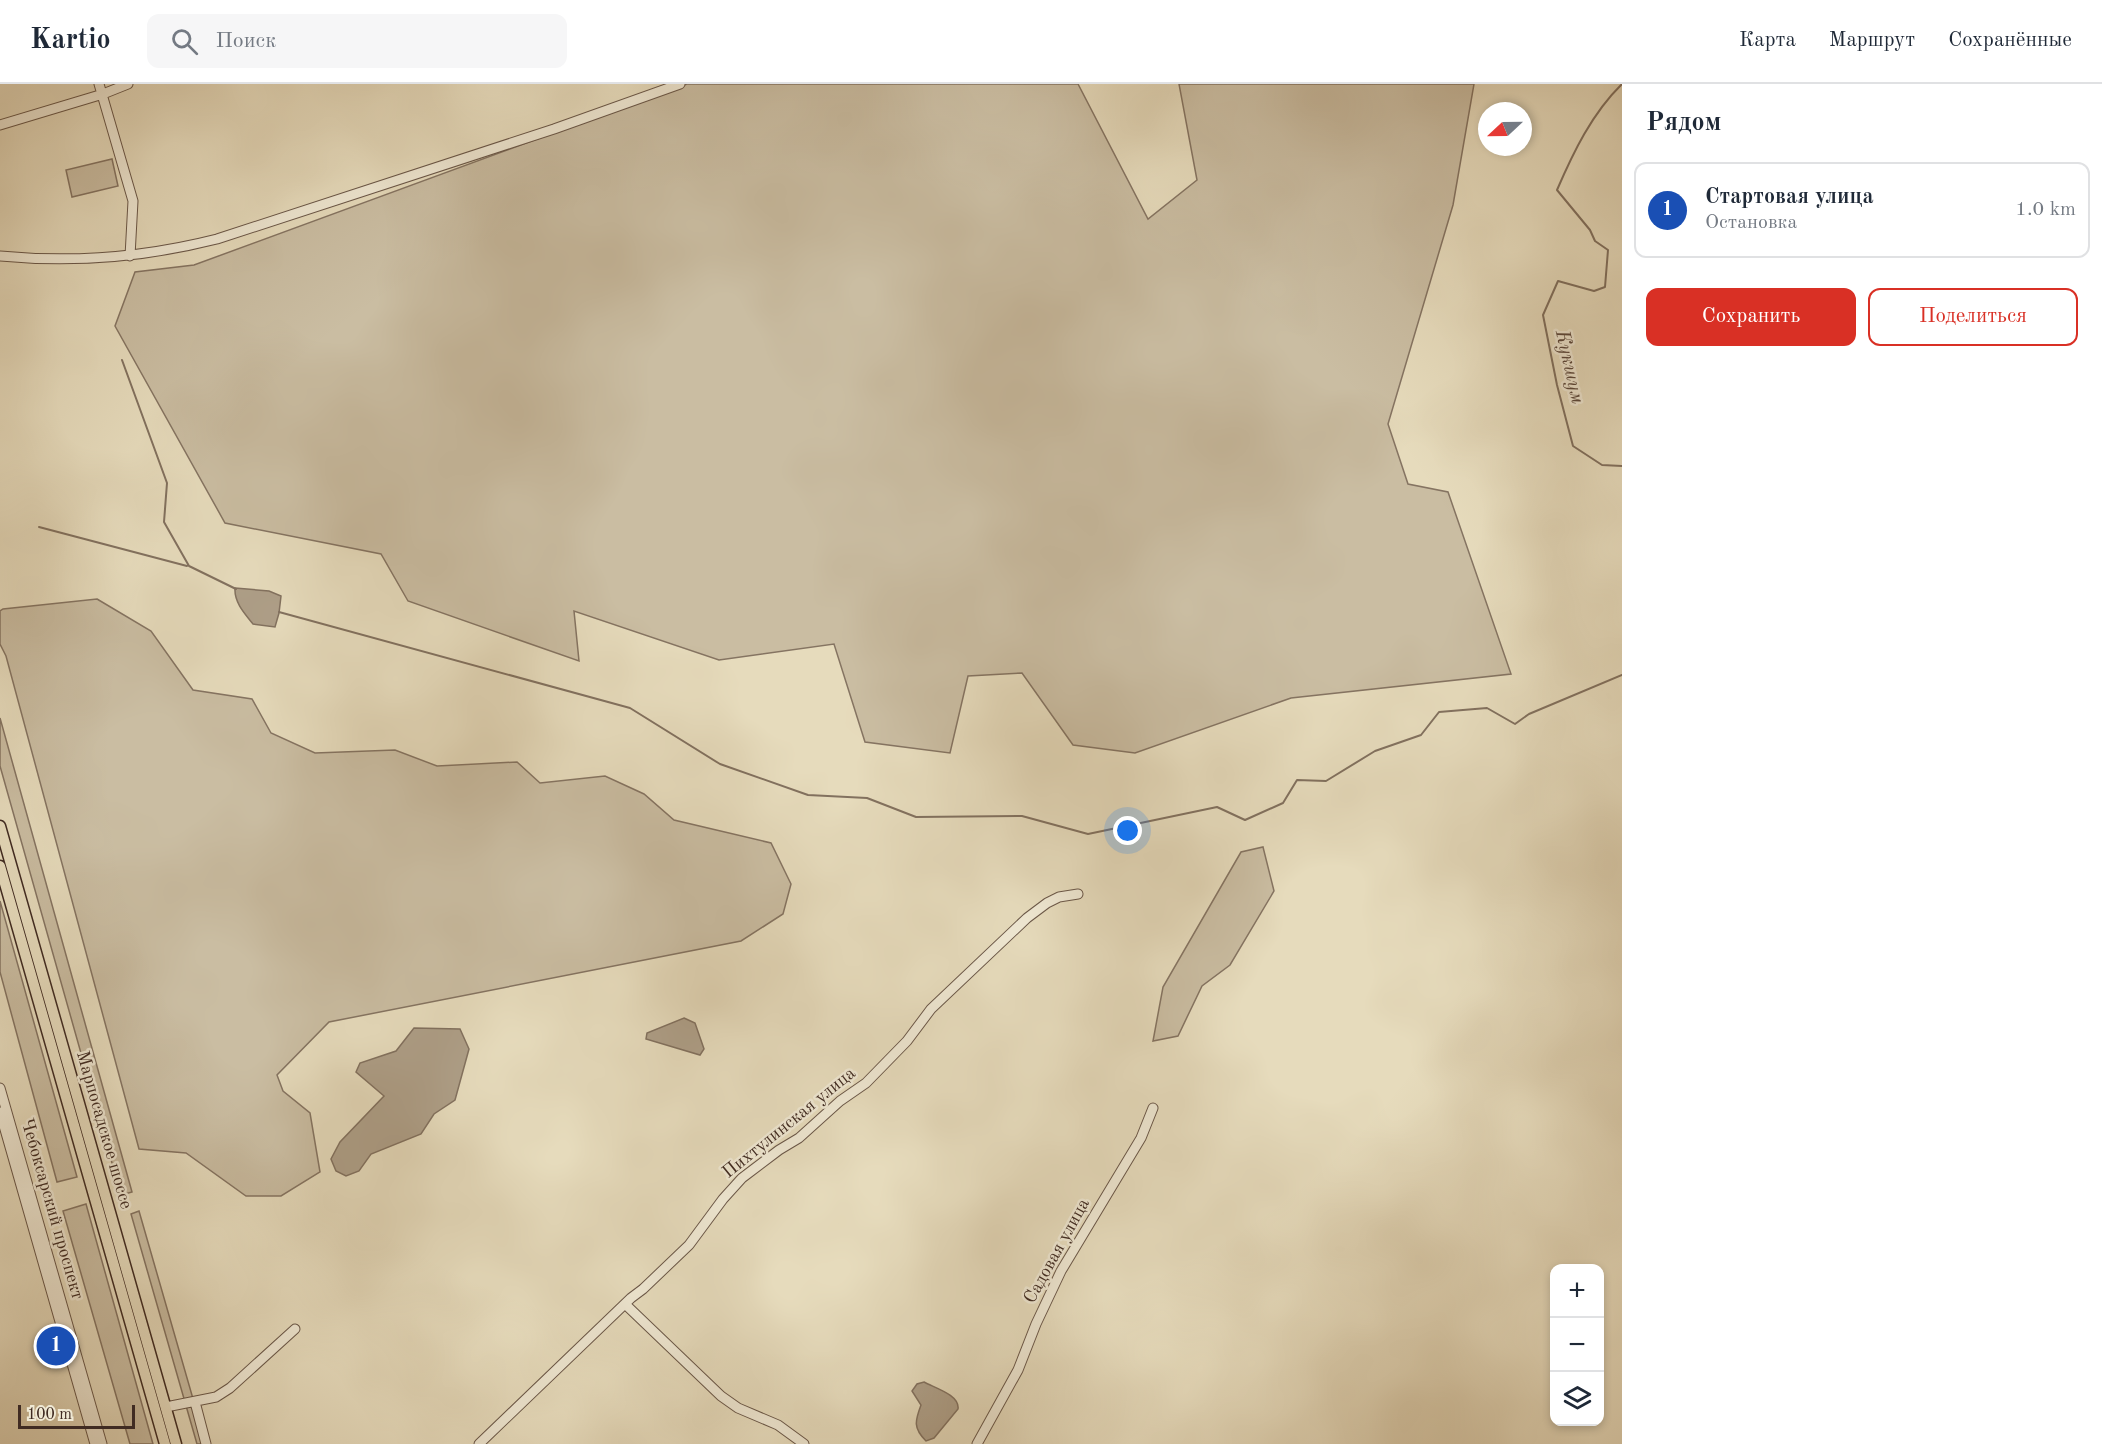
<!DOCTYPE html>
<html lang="ru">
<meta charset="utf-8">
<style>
:root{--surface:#fff;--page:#f6f6f7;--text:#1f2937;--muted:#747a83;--line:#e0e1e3;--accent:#d93025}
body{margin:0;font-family:"Old Standard TT",serif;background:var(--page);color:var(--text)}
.controls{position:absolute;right:18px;bottom:18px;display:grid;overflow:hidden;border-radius:12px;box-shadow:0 3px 9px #0003}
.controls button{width:54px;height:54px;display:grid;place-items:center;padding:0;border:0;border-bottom:2px solid var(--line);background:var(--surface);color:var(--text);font:30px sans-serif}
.compass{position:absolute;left:1478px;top:18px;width:54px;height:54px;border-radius:50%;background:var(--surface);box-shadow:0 3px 9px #0003;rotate:248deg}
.scale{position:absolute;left:18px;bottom:15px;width:117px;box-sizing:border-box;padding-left:6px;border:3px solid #402b22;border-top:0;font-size:16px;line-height:21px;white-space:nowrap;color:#402b22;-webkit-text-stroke:4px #efe8d3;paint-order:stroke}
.you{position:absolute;left:1128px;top:747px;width:21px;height:21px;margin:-15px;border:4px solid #fff;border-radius:50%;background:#1a73e8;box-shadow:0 0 0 9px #1a73e833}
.badge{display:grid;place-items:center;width:39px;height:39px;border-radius:50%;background:var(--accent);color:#fff;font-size:20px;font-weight:700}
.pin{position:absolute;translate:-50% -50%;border:3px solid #fff;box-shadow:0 2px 6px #0006}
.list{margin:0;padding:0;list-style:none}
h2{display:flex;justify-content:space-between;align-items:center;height:78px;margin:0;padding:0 24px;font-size:26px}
h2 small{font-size:20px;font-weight:400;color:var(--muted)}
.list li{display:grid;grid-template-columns:39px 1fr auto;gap:18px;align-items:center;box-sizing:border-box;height:96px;margin:0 12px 12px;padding:0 12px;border:2px solid var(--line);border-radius:12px}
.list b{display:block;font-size:22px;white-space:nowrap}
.list p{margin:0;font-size:20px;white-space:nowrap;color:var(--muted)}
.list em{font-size:20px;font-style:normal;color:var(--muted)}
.actions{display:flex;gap:12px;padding:18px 24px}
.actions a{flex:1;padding:14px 0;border:2px solid var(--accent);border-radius:12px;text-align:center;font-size:21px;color:var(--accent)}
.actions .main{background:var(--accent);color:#fff}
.icon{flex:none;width:33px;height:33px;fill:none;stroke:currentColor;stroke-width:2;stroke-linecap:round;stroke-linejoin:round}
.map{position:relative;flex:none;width:1622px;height:1360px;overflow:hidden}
header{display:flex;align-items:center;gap:36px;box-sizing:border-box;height:84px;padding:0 30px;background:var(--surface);border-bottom:2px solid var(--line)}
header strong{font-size:28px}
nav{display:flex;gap:33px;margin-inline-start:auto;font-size:21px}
.search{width:420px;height:54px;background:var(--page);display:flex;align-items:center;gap:15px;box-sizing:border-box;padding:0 21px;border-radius:12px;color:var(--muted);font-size:22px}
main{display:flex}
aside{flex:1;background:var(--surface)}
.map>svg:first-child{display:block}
.green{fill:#cabda2;stroke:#857462;stroke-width:1.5}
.water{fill:#ae9f88;stroke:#82715f;stroke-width:1.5}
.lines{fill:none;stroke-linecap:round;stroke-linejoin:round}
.stream{stroke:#82715f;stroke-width:2}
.minor-casing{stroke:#6a5748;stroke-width:11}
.major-casing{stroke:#402b22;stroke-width:13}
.minor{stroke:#efe8d3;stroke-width:9}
.major{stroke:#e6dbbc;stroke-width:10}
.labels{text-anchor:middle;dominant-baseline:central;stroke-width:5;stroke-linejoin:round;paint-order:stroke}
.street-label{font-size:18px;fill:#402b22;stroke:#efe8d3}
.water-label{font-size:20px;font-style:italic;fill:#5c483c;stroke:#efe8d3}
</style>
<header>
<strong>Kartio</strong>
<div class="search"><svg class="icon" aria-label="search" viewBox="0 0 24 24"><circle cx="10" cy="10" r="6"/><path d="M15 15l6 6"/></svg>Поиск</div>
<nav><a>Карта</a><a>Маршрут</a><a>Сохранённые</a></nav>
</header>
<main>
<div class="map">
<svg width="1622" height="1360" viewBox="0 0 1622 1360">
<rect width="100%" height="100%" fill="#e6dbbc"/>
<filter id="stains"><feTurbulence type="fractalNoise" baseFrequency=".00333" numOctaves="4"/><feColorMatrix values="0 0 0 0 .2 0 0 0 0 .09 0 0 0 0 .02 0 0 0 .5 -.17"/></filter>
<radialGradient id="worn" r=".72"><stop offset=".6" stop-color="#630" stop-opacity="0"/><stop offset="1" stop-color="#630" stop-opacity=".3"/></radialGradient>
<path class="green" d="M687,0H1078L1148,135L1197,96L1179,0H1474L1453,121L1388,340L1408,400L1448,408L1511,590L1291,614L1135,669L1073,661L1022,589L968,592L950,669L865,658L834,560L719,576L574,527L579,577L408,517L381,470L225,439L115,242L135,188L194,181Z
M112,75L118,102L72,113L66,86Z
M97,515L151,547L193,606L252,615L271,649L315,669L395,666L437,682L517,678L540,699L605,692L644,710L674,736L771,759L791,800L783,830L741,857L329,938L277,991L283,1007L310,1029L320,1088L281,1112H246L186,1069L139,1065L6,572L0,560V527L3,525Z
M0,634L132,1108L121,1111L0,682Z
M1263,763L1274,807L1230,881L1202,902L1178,952L1153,957L1163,903L1241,768Z
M0,817L77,1093L57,1098L0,888Z
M86,1120L153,1360H130L63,1127Z
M139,1127L206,1360H197L131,1130Z"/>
<path class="water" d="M235,504L269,507L281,512L279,529L275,543L253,540C244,529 234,518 235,504Z
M684,934L695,939L704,965L700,971L646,955L647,949Z
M414,944L460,945L469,965L455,1016L434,1030L421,1050L371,1070L359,1087L346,1092L336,1087L331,1075L340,1058L384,1012L356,988L360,979L396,967Z
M924,1298C935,1304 960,1311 958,1325L934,1354L926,1357C913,1344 915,1337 921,1321L912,1307L917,1300Z"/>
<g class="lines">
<path class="stream" d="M1622,0C1592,29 1573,69 1557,106L1590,146L1595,157L1608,166L1605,203L1594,207L1558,197L1543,231L1557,301L1573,362L1602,381L1622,382
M122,276L167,399L164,438L189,482L236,505
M39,443L187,482
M279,528L630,624L720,680L808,711L867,714L916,733L1022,732L1088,750L1217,723L1245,736L1283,719L1297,696L1326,697L1375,667L1421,651L1439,628L1487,624L1515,640L1529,630L1622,591"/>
<g class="minor-casing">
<path id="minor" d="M99,0L133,117L130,172
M0,41L103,10L128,0
M0,172C73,179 146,173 217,155L554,45L680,0
M0,1004L102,1360
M0,1028L95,1360
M625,1220L721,1312L738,1324L778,1341L804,1360
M195,1318L206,1360
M166,1323L216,1313L230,1304L295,1245
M479,1360L631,1214L643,1205L689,1161L723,1115L742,1094L779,1066L799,1054L840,1017L866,999L907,957L931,925L1027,834L1047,819L1059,813L1078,810
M977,1360L1018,1286L1036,1240L1061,1187L1141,1054L1153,1024"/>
</g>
<g class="major-casing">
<path id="major" d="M0,742L176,1360
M0,782L165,1360"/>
</g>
<use href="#minor" class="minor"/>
<use href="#major" class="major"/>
</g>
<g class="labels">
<g class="street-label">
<text transform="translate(789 1039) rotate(-39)">Пихтулинская улица</text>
<text transform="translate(104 1046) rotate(74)">Марпосадское шоссе</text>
<text transform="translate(52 1125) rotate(74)">Чебоксарский проспект</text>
<text transform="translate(1057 1167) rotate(-61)">Садовая улица</text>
</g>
<g class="water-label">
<text transform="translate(1569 283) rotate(77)">Кукшум</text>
</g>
</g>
<rect width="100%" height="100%" filter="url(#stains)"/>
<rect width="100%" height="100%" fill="url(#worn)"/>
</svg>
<div class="controls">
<button>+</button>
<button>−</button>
<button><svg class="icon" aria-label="layers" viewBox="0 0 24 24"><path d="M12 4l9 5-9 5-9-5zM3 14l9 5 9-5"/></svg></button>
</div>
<svg class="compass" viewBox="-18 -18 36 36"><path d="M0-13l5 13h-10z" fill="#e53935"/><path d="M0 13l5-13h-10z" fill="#747a83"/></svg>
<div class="scale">100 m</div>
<div class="you"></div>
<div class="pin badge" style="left:56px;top:1262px;background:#1a4fb4">1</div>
</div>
<aside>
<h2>Рядом<small></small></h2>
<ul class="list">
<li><span class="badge" style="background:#1a4fb4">1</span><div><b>Стартовая улица</b><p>Остановка</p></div><em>1.0 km</em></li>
</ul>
<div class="actions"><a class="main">Сохранить</a><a>Поделиться</a></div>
</aside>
</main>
